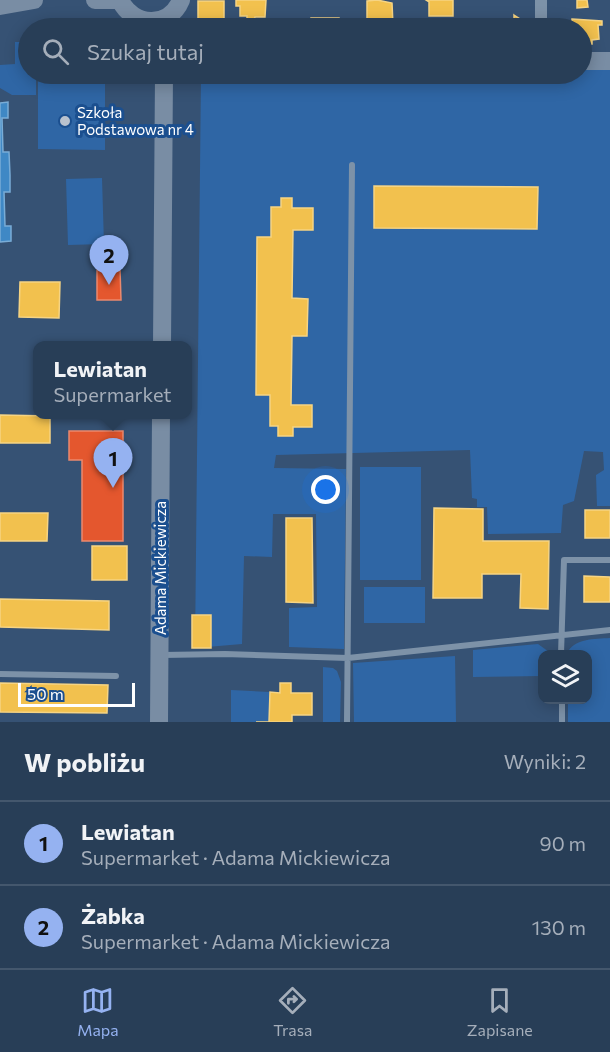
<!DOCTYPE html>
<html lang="pl">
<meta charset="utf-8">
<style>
:root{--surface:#283e57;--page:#30455d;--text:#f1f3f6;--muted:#a5aeba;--line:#44576d;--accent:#95b2f1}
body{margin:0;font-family:Commissioner,sans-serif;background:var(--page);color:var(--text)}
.controls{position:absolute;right:18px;bottom:18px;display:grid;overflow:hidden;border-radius:12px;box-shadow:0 3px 15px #0003}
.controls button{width:54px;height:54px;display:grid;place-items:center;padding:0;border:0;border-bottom:2px solid var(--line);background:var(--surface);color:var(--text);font:30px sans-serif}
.scale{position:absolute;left:18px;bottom:15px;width:117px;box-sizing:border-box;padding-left:6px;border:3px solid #fff;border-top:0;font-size:16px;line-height:21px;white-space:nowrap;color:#fff;-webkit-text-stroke:4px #1b4f8f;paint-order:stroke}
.you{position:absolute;left:326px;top:490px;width:21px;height:21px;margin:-15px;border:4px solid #fff;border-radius:50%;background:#1a73e8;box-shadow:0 0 0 9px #1a73e833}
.badge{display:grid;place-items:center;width:39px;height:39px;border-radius:50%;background:var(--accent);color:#111;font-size:20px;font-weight:700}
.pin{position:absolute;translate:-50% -50px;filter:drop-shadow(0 2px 3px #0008)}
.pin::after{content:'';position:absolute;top:32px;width:21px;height:18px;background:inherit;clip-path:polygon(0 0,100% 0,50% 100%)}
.popup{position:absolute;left:33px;top:341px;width:159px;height:78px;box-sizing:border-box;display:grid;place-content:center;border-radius:12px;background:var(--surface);filter:drop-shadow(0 2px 4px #0005);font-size:20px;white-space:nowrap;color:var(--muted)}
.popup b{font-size:22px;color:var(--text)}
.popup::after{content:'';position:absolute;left:50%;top:100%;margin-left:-12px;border:12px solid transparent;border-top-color:var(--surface)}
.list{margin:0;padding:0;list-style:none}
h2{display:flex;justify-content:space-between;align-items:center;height:78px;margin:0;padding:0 24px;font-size:26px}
h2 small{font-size:20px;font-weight:400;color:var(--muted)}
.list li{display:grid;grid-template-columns:39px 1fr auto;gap:18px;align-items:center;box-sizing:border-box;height:84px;padding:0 24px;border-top:2px solid var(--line)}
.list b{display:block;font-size:22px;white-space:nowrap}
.list p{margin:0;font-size:20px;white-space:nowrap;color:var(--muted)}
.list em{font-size:20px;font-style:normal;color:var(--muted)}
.icon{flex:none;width:33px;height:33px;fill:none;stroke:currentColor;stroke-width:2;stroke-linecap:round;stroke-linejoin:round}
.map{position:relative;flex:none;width:610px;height:722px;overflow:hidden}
.search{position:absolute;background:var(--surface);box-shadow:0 3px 15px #0003;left:18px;right:18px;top:18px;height:66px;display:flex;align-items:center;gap:15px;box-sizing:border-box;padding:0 21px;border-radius:33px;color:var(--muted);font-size:22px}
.sheet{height:246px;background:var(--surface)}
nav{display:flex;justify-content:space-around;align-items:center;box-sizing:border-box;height:84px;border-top:2px solid var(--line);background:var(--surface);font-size:16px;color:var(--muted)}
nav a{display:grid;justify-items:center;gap:3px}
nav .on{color:var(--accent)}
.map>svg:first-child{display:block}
.green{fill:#2f66a5}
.homes{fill:#f2c14e;stroke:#f6d483;stroke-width:1.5}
.shops{fill:#e4572e;stroke:#ec896d;stroke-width:1.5}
.schools{fill:#3f88c5;stroke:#79acd6;stroke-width:1.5}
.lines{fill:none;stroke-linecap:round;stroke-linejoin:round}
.lane{stroke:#7d92a8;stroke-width:6}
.street{stroke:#7d92a8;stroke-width:12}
.secondary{stroke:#798da4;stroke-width:18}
.poi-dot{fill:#b9c2ce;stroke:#1b4f8f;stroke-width:2}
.labels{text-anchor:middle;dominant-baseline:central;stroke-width:6;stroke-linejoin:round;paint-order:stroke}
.poi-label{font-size:15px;fill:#fff;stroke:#1b4f8f;text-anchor:start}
.street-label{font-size:15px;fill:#fff;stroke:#1b4f8f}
</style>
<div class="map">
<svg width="610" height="722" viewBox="0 0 610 722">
<rect width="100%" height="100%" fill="#365274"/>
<path class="green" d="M15,42H28V74H36V95H12L0,88V65L15,64Z
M610,69V506H597L596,475L604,470L603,452L584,451L574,501L563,505L561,533L488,534L487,507H477V499L472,498L470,450L276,455L274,468L346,469L344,649L289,647V608L317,607L316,514H273L272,557L244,556L242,644L195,648L201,74H582V70Z
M38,74H105V150L38,149Z
M102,178L104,244L68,245L66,179Z
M360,467H421V580H360Z
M364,587H425V623H364Z
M610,638V722H568V700H588V654H567C573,638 595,639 610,638Z
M538,644L552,654H542V676L473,677V650Z
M455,656L456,722H354L353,663Z
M323,667L333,668L337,671L341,682L340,722H323Z
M231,690L270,692L269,722H231Z"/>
<path class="homes" d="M236,0H266L265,17H255L254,21H247V16H240V6H236Z
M377,0L392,3L393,25L367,22V1Z
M426,0H453V16H429V2Z
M577,0H587L588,7L577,8Z
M198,1H224V28H198Z
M514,15L520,19V28H493V19H514Z
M311,18H339V28H311Z
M572,19L602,21V25H598L599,39L592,40V44H582V28H572Z
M429,22H456V28H429Z
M374,186L538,187L537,229L374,228Z
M281,198H292V208H313V230H293L292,298L308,299L307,336H292L291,405H312V427H293V436H278V426H270V395H256L257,237H271V207H281Z
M20,282H60L59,318L19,317Z
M0,415L50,416V443H0Z
M434,508L483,509V541H549L548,609L520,608L521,574H482V598H433Z
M585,510H610V538H585Z
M0,513H48L47,541H0Z
M286,518H312L313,603L286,602Z
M92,546H127V580H92Z
M584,576L610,577V602H584Z
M0,599L109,601V630L0,627Z
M192,615H211V648H192Z
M0,683L108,685L107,713L0,712Z
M280,683H291V693H312V715H292V722H256H269L270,692L280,693Z"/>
<path class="shops" d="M120,269L121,300H97V270Z
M69,431H123V541H82V460H69Z"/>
<path class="schools" d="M8,102V118H2L3,152H9L10,175V192H4L5,226H11V241L0,242V103Z"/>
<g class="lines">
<path class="lane" d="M561,654L564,560H610
M162,655L225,654L348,658L610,630
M0,674L116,676
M562,700V722
M347,722L352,165"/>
<path class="street" d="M541,28V0"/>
<path class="secondary" d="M95,0H120
M120,0C133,27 169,29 181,0
M0,6L34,0
M582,61H610
M162,346L164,74
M159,722L161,414"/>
</g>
<circle class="poi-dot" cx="65" cy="121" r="6"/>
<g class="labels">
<g class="poi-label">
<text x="77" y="112">Szkoła<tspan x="77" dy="17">Podstawowa nr 4</tspan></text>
</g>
<g class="street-label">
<text transform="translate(160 568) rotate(-90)">Adama Mickiewicza</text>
</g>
</g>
</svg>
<div class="controls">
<button><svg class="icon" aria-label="layers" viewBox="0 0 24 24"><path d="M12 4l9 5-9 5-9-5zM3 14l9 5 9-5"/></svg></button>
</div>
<div class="scale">50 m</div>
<div class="you"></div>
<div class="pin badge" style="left:113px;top:488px">1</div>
<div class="popup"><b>Lewiatan</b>Supermarket</div>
<div class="pin badge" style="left:109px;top:285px">2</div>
<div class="search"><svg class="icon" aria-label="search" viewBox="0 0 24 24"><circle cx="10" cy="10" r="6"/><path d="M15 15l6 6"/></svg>Szukaj tutaj</div>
</div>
<section class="sheet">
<h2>W pobliżu<small>Wyniki: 2</small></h2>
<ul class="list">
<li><span class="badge">1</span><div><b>Lewiatan</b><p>Supermarket · Adama Mickiewicza</p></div><em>90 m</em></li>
<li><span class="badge">2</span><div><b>Żabka</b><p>Supermarket · Adama Mickiewicza</p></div><em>130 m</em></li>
</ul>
</section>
<nav>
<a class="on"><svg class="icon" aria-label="map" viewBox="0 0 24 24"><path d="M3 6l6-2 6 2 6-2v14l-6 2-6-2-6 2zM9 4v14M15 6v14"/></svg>Mapa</a>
<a><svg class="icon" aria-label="directions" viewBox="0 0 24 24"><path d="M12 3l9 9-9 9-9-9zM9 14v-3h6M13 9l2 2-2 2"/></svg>Trasa</a>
<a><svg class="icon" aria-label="saved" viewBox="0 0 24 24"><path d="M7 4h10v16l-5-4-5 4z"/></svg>Zapisane</a>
</nav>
